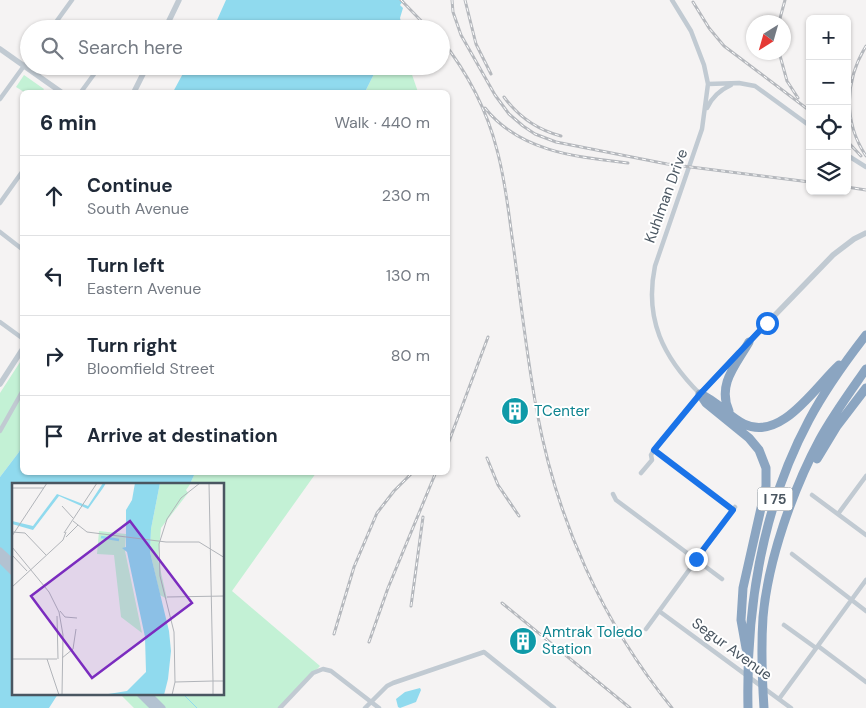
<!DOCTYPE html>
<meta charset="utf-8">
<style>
:root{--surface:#fff;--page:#f6f6f7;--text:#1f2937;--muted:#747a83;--line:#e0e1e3}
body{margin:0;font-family:"DM Sans",sans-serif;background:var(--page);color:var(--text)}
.controls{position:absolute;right:15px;top:15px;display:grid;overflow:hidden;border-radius:8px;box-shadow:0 1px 4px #0004}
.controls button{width:45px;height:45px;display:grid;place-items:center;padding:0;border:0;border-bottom:1px solid var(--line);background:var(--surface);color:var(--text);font:25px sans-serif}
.compass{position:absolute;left:746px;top:15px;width:45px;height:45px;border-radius:50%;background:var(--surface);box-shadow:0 1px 4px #0004;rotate:217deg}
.stop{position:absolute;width:15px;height:15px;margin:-11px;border:4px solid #1a73e8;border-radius:50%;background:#fff}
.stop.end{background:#1a73e8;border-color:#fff;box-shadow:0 1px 5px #0008}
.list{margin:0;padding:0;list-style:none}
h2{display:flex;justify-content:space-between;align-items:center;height:65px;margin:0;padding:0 20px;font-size:21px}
h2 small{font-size:16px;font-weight:400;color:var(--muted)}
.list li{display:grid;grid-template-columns:32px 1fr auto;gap:15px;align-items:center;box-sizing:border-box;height:80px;padding:0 20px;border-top:1px solid var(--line)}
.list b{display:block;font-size:19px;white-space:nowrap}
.list p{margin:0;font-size:16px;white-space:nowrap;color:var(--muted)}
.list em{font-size:16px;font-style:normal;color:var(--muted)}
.icon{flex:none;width:28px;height:28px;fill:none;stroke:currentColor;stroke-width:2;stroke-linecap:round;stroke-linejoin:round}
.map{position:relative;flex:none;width:866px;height:708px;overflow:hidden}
.search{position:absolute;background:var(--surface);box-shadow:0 1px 4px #0004;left:20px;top:20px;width:430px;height:55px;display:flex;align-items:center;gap:12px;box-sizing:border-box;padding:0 18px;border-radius:28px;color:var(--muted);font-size:19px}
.panel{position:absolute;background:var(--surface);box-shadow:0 1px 4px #0004;left:20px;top:90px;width:430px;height:385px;border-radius:8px}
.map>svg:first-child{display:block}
.green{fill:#c3f1d5}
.water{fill:#90daee}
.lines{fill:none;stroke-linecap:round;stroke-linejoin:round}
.stream{stroke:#90daee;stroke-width:1}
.minor{stroke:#c1cad2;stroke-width:4.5}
.tertiary{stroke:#c1cad2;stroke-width:5.5}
.primary{stroke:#b3c2d1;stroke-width:7}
.motorway{stroke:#8ba5c1;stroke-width:9}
.rail-casing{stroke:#b5b8bd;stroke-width:3}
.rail{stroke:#fff;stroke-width:1;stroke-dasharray:4;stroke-linecap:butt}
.route{stroke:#1a73e8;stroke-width:6}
.labels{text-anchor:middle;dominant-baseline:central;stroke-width:4;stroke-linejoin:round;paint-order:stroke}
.shield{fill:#fff;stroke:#808990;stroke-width:1}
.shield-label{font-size:14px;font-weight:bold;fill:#4a5661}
.street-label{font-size:15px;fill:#4a5661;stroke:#fff}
.culture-label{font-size:15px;fill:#0d838f;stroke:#fff;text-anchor:start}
.inset-river{fill:none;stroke:#90daee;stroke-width:2.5}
.inset-road{fill:none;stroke:#b1b4b9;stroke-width:1}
.view{fill:#7b2cbf;fill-opacity:0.15;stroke:#7b2cbf;stroke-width:2.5}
.inset-edge{fill:none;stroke:#4a5661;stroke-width:2.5}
</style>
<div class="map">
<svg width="866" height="708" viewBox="0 0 866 708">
<rect width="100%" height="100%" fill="#f5f3f3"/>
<path class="green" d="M378,66H409L418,92H365Z
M24,75L44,89L42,92H24L16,87Z
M22,359V444L19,452L0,477V393Z
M195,473H316L232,591L320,666L281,708H134L120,694H224V484H190Z"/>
<path class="water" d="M226,0H404L400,5L403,8L400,18L403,29H213Z
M187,66H378L365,92H173Z
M22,444V472L195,473L190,484H14V694H58L49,708H0V477L19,452Z
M420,688L421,690L416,702L400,708L398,707L396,699L405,692Z"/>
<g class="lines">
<path class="stream" d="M183,694L197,708"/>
<path class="minor" d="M51,29L72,0
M127,29L128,28
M708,84L739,83L755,86L810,126
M81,92L100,66
M0,99L29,59
M707,108C712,97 720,90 731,85
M847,155L866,167
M0,203L22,172
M0,232L22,249
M0,322L22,338
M0,431L22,392
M654,450L733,510
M641,473L652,460L651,455L654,450L700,394C663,357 644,319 655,266L702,129L708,84L704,65L691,31L672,0
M613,494L616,500L722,579
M812,495L866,535
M838,514L866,476
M792,554L866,611
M659,611L791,708
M784,625L816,648
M646,629L735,507
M818,646L866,682
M779,699L866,580
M280,708L313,673L323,669L331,671L379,708
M365,708L387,686L393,683L484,652L554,708"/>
<path class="tertiary" d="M165,29L179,0
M0,49L61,92
M134,92L147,66
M748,343L833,255L854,239L866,233
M0,384L22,350
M700,394L738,353"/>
<path class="primary" d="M0,551L14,564
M0,559L14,573
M140,694L154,708
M148,694L162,708"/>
<path class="motorway" d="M700,394L706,403L749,438L759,450L766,468V486L743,588L741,620L746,648
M700,394C717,401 728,416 744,424C781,442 815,387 839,365
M729,411C717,384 736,365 749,342
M817,459L837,426L866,388
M748,708C746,609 762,508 809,420C825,390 845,362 866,335
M764,708C762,678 761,647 763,617C768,560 793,489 820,439C833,415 850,392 866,369"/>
<g class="rail-casing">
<path id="rail" d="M401,0L429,29
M452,0L453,12L461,35L495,95L509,114L523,126L535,134L556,142L667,164L810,182
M465,0L476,44L491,74
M693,2L709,28L724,46L810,111
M779,22L785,0
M441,39C466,71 487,110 497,150C506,183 509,217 514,251C521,304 527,358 537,412C557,520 602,622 672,708
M866,46C845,80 843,122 866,156
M779,52L787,81L798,98
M504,97C518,116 538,130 561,136
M485,108C520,152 577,157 628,163
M847,141L861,156
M847,187L866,190
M448,444L488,337
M487,458L498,485L519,516
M502,603L630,708
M411,606L423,517
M334,634L354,567L377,513L394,491L413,472
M369,642L388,588L436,472"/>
</g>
<use href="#rail" class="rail"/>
</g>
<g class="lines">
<path class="route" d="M696,559L733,510L654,450L700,394L767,323"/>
</g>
<defs>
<g id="building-disc" transform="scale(1.4375)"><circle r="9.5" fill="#0f9aa8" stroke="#fff"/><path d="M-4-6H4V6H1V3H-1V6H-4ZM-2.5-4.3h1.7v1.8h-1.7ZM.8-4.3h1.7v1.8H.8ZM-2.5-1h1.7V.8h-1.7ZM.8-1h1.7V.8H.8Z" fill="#fff"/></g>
</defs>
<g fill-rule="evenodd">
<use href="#building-disc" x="515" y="411"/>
<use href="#building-disc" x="523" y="641"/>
</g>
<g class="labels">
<rect class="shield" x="757.5" y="487.5" width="35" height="23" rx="4"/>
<g class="shield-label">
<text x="775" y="499">I 75</text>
</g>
<g class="street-label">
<text transform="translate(666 196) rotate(-70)">Kuhlman Drive</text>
<text transform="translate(732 649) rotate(36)">Segur Avenue</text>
</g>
<g class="culture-label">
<text x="534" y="411">TCenter</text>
<text x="542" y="632">Amtrak Toledo<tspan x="542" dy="17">Station</tspan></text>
</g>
</g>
<g transform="translate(12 483)">
<rect width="212" height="212" fill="#f5f3f3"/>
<path d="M148,0H179L174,7L176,10L149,45L146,76L155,116L148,112L138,69L139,46ZM87,48L114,51L113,68L130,150L109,134L102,72L85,71Z" fill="#c3f1d5"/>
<path d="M91,0H94L91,5L76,26L47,13L21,47L0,41V38L21,43L45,11L76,23ZM123,0H148L139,46L138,69L157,148L159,168L156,196L152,212H90L115,208L134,189L133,154L115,69L110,65L114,64V27L120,17Z" fill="#90daee"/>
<path class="inset-river" d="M89,54L107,57"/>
<path class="inset-road" d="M1,5H32M50,23L61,35M61,38L75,49L154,59H187L213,75M0,49L13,50L34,72M52,50L85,0M0,53L35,0M54,54L66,42M0,64L37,109L47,129L51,152L50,212M0,72L15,88M0,104L51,57L54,49M155,114L213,113M48,128L53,134L65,135M45,133L46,176M50,175L61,166L64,146M0,176H45M35,176L47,212M163,199L162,149L148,93L147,61L155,36L169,15L188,0M160,212L163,199L201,198L197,0M201,212V198H213"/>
<path class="view" d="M118,38L180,120L80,195L19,113Z"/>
<rect width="212" height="212" class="inset-edge"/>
</g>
</svg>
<div class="controls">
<button>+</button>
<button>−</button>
<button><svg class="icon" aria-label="locate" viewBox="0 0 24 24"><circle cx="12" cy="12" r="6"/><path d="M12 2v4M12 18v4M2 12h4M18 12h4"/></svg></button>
<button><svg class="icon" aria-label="layers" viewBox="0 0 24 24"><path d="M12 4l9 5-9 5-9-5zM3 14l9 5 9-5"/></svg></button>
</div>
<svg class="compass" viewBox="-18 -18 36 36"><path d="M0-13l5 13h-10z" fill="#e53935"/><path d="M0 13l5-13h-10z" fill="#747a83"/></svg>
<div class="stop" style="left:767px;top:323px"></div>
<div class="stop end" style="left:696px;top:559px"></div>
<div class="search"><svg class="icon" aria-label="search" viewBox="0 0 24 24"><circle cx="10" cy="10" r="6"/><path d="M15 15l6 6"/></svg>Search here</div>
<section class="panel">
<h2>6 min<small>Walk · 440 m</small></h2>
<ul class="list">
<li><svg class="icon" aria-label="ahead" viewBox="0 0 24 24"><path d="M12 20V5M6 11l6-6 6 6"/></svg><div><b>Continue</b><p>South Avenue</p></div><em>230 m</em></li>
<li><svg class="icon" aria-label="left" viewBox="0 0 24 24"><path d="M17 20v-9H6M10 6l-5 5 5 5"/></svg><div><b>Turn left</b><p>Eastern Avenue</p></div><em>130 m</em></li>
<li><svg class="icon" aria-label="right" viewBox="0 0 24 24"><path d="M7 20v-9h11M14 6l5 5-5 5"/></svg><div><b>Turn right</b><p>Bloomfield Street</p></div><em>80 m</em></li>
<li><svg class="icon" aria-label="arrive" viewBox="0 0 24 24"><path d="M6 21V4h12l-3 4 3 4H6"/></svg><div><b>Arrive at destination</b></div></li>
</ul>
</section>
</div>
